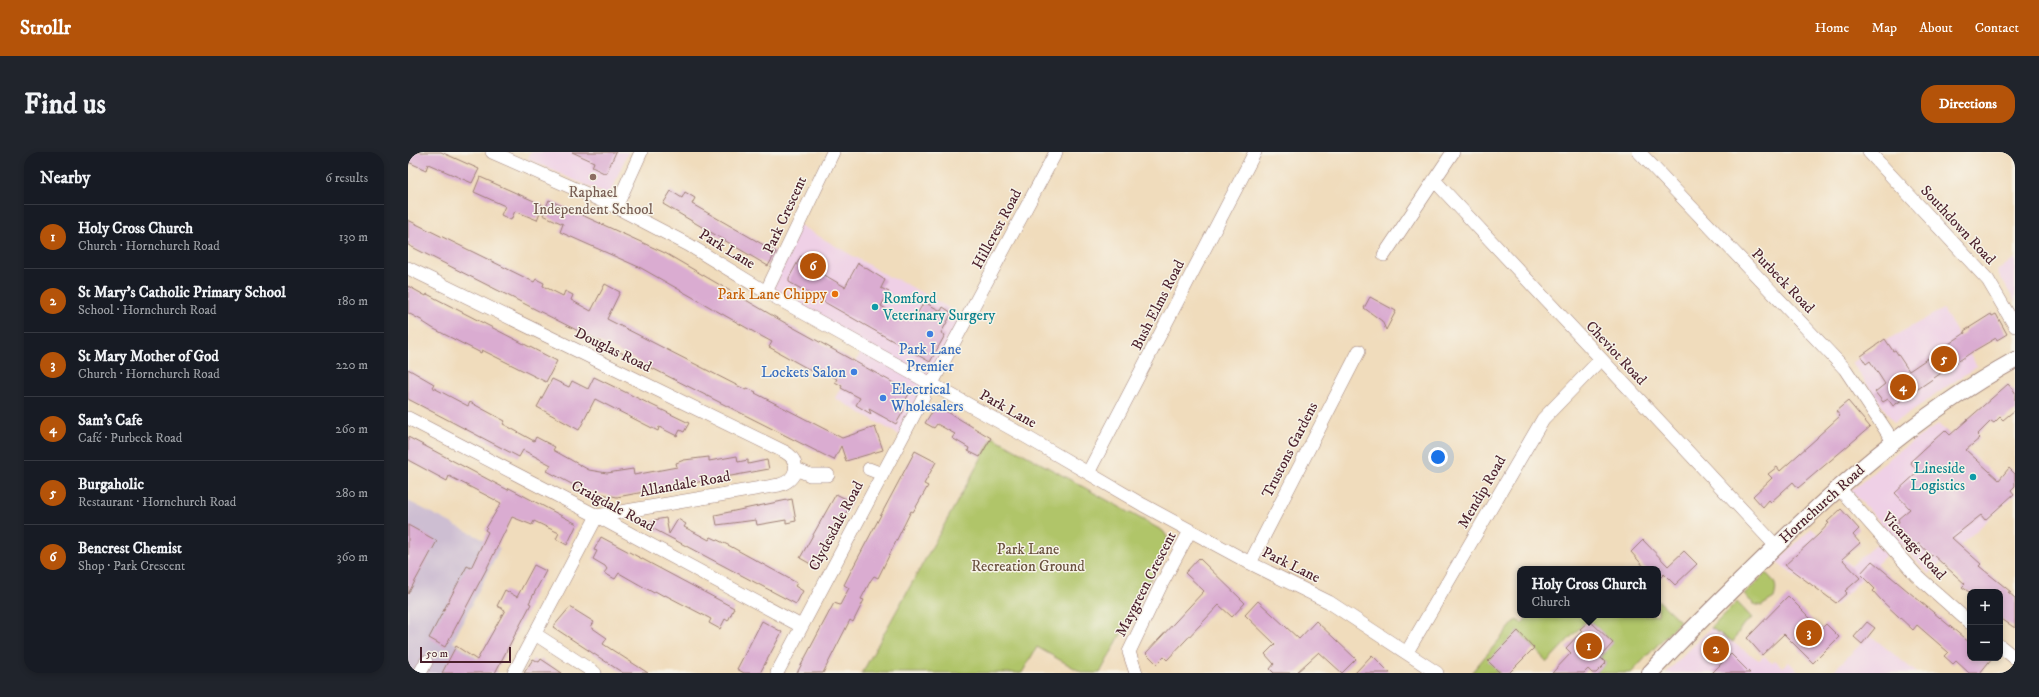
<!DOCTYPE html>
<meta charset="utf-8">
<style>
:root{--surface:#171b24;--page:#20242c;--text:#f1f3f6;--muted:#9ea1a6;--line:#363941;--accent:#b45309}
body{margin:0;font-family:"IM FELL DW Pica",serif;background:var(--page);color:var(--text)}
.controls{position:absolute;right:12px;bottom:12px;display:grid;overflow:hidden;border-radius:8px;box-shadow:0 2px 6px #0003}
.controls button{width:36px;height:36px;display:grid;place-items:center;padding:0;border:0;border-bottom:1px solid var(--line);background:var(--surface);color:var(--text);font:20px sans-serif}
.scale{position:absolute;left:12px;bottom:10px;width:91px;box-sizing:border-box;padding-left:4px;border:2px solid #4a1f2b;border-top:0;font-size:11px;line-height:14px;white-space:nowrap;color:#4a1f2b;-webkit-text-stroke:3px #f7f3e8;paint-order:stroke}
.you{position:absolute;left:1030px;top:305px;width:14px;height:14px;margin:-10px;border:3px solid #fff;border-radius:50%;background:#1a73e8;box-shadow:0 0 0 6px #1a73e833}
.badge{display:grid;place-items:center;width:26px;height:26px;border-radius:50%;background:var(--accent);color:#fff;font-size:13px;font-weight:700}
.pin{position:absolute;translate:-50% -50%;border:2px solid #fff;box-shadow:0 1px 4px #0006}
.popup{position:absolute;left:1109px;top:414px;width:144px;height:52px;box-sizing:border-box;display:grid;place-content:center;border-radius:8px;background:var(--surface);filter:drop-shadow(0 1px 3px #0005);font-size:13px;white-space:nowrap;color:var(--muted)}
.popup b{font-size:15px;color:var(--text)}
.popup::after{content:'';position:absolute;left:50%;top:100%;margin-left:-8px;border:8px solid transparent;border-top-color:var(--surface)}
.list{margin:0;padding:0;list-style:none}
h2{display:flex;justify-content:space-between;align-items:center;height:52px;margin:0;padding:0 16px;font-size:17px}
h2 small{font-size:13px;font-weight:400;color:var(--muted)}
.list li{display:grid;grid-template-columns:26px 1fr auto;gap:12px;align-items:center;box-sizing:border-box;height:64px;padding:0 16px;border-top:1px solid var(--line)}
.list b{display:block;font-size:15px;white-space:nowrap}
.list p{margin:0;font-size:13px;white-space:nowrap;color:var(--muted)}
.list em{font-size:13px;font-style:normal;color:var(--muted)}
.map{position:relative;flex:none;width:1607px;height:521px;overflow:hidden;border-radius:16px}
header{display:flex;align-items:center;gap:24px;box-sizing:border-box;height:56px;padding:0 20px;background:var(--accent);color:#fff}
header strong{font-size:19px}
nav{display:flex;gap:22px;margin-inline-start:auto;font-size:14px}
.intro{display:flex;align-items:center;justify-content:space-between;box-sizing:border-box;height:96px;padding:0 24px}
h1{margin:0;font-size:28px}
.button{padding:10px 18px;border-radius:16px;background:var(--accent);color:#fff;font-size:14px;font-weight:700}
main{display:flex;gap:24px;padding:0 24px}
aside{flex:1;background:var(--surface);border-radius:16px;box-shadow:0 2px 6px #0003}
.map>svg:first-child{display:block}
.built{fill:#efd0e6}
.industrial{fill:#cdbed2}
.green{fill:#b0c569;stroke:#7d724a}
.building{fill:#daacd1}
.lines{fill:none;stroke-linecap:round;stroke-linejoin:round}
.minor-casing{stroke:#9d7e74;stroke-width:14}
.major-casing{stroke:#9d7e74;stroke-width:18}
.minor{stroke:#fff;stroke-width:13}
.major{stroke:#fff;stroke-width:16}
.education-dot{fill:#8d6e63;stroke:#f7f3e8;stroke-width:1.5}
.food-dot{fill:#e8710a;stroke:#f7f3e8;stroke-width:1.5}
.culture-dot{fill:#0f9aa8;stroke:#f7f3e8;stroke-width:1.5}
.shop-dot{fill:#3f7fe0;stroke:#f7f3e8;stroke-width:1.5}
.labels{text-anchor:middle;dominant-baseline:central;stroke-width:3;stroke-linejoin:round;paint-order:stroke}
.education-label{font-size:15px;fill:#785e54;stroke:#f7f3e8}
.street-label{font-size:15px;fill:#4a1f2b;stroke:#f7f3e8}
.food-label{font-size:15px;fill:#c56008;stroke:#f7f3e8;text-anchor:end}
.culture-label{font-size:15px;fill:#0d838f;stroke:#f7f3e8;text-anchor:start}
.shop-label{font-size:15px;fill:#366cbe;stroke:#f7f3e8}
.park-label{font-size:15px;fill:#69513e;stroke:#f7f3e8}
</style>
<header>
<strong>Strollr</strong>
<nav><a>Home</a><a>Map</a><a>About</a><a>Contact</a></nav>
</header>
<div class="intro"><h1>Find us</h1><a class="button">Directions</a></div>
<main>
<aside>
<h2>Nearby<small>6 results</small></h2>
<ul class="list">
<li><span class="badge">1</span><div><b>Holy Cross Church</b><p>Church · Hornchurch Road</p></div><em>130 m</em></li>
<li><span class="badge">2</span><div><b>St Mary's Catholic Primary School</b><p>School · Hornchurch Road</p></div><em>180 m</em></li>
<li><span class="badge">3</span><div><b>St Mary Mother of God</b><p>Church · Hornchurch Road</p></div><em>220 m</em></li>
<li><span class="badge">4</span><div><b>Sam's Cafe</b><p>Café · Purbeck Road</p></div><em>260 m</em></li>
<li><span class="badge">5</span><div><b>Burgaholic</b><p>Restaurant · Hornchurch Road</p></div><em>280 m</em></li>
<li><span class="badge">6</span><div><b>Bencrest Chemist</b><p>Shop · Park Crescent</p></div><em>360 m</em></li>
</ul>
</aside>
<div class="map">
<svg width="1607" height="521" viewBox="0 0 1607 521">
<rect width="100%" height="100%" fill="#f7f3e8"/>
<filter id="ink" filterUnits="userSpaceOnUse"><feTurbulence type="fractalNoise" baseFrequency=".025" numOctaves="2"/><feDisplacementMap in="SourceGraphic" scale="8" xChannelSelector="R" yChannelSelector="G"/><feConvolveMatrix kernelMatrix="1 2 1 2 8 2 1 2 1" color-interpolation-filters="sRGB"/></filter>
<filter id="wash" filterUnits="userSpaceOnUse"><feTurbulence type="fractalNoise" baseFrequency=".012" numOctaves="4" result="noise"/><feDisplacementMap in="SourceGraphic" scale="16" xChannelSelector="R" yChannelSelector="G"/><feGaussianBlur stdDeviation="0.9" result="paint"/><feColorMatrix in="noise" values="0 0 0 0 0 0 0 0 0 0 0 0 0 0 0 0 0 1.4 0 .05"/><feComposite in="paint" operator="in"/></filter>
<g filter="url(#wash)">
<rect width="100%" height="100%" fill="#f0dcbc"/>
<path class="built" d="M123,0H220L201,44L120,7Z
M390,72L481,125L493,129L559,166L493,284L427,246L456,195L358,140Z
M1607,106V150L1589,119Z
M1535,157L1569,214L1486,271L1444,211L1473,191Z
M1530,272L1607,341V343L1521,422L1443,339L1488,301Z
M1404,376L1432,407L1434,405L1443,414L1468,392L1478,403L1427,454L1368,410Z
M1303,476L1351,508L1356,504L1364,511L1367,508L1375,515L1381,510L1392,521H1258Z
M1462,483L1509,521H1423Z"/>
<path class="industrial" d="M0,349L92,396L45,490L91,521H0Z"/>
<path class="green" d="M585,285L755,379C760,385 761,389 759,396L692,521H675L629,495L614,521H454Z
M1358,421C1367,430 1370,433 1366,446L1353,454L1346,452L1336,443Z
M1250,448L1272,469L1223,521H1188L1198,511L1192,505L1205,491L1183,470L1182,471L1180,467L1139,510L1110,479L1092,521H1063L1108,468L1114,471L1122,463H1250Z
M1329,450L1344,466L1334,474L1325,490L1303,476Z"/>
<g id="blocks">
<path class="building" d="M0,0H33L71,17L64,31L20,12L18,18L0,10Z
M164,0H208L198,22L184,15L186,10Z
M72,25L135,53L129,68L107,59L103,68L93,63L97,54L66,40Z
M263,39L274,46L277,40L287,46L284,52L368,100L360,114L255,52Z
M141,48L257,101L379,172L502,240L493,256L496,258L488,272L461,257L463,262L448,253L452,246L433,236L434,234L427,230L429,227L407,215L404,219L361,195L364,190L353,184L233,116L152,80L155,72L135,63Z
M0,68L126,130L128,127L136,131L135,134L155,144L157,139L165,143L163,148L183,159L197,132L212,140L199,167L338,238L339,236L348,240L347,241L434,286L467,275L475,298L438,309L433,294L426,308L0,93Z
M393,104L410,113L408,118L437,135L450,111L477,128L473,136L481,140L473,154L495,167L496,164L505,169L516,150L533,159L535,155L544,161L533,181L537,183L522,210L381,130V126Z
M0,134L18,144L19,142L149,209L138,230L74,198L73,201L26,177L15,170V169L0,161Z
M962,145L988,159L978,178L974,169L956,156Z
M1583,162L1584,164L1588,162L1599,182L1589,188L1588,186L1564,200L1485,254L1480,247L1475,250L1467,240L1477,232L1462,209L1458,212L1453,204L1477,187L1485,199L1487,198L1501,219L1557,181L1556,179Z
M0,217L26,232L24,235L60,254L62,250L71,255L97,269L95,272L126,289L128,285L147,295L145,298L181,318L199,321L225,317L226,323L269,315L268,311L276,308L301,305V309L329,304L330,310L340,308V312L359,308L361,317L209,345L175,338L139,319L143,313L130,306L115,298L111,305L0,247Z
M186,225L281,271L276,280L272,278L269,284L251,275L250,279L187,247L171,278L129,255L144,227L161,235L164,229L180,237Z
M1600,232L1607,240V258L1595,268L1592,265L1586,271L1583,269L1569,283L1572,286L1558,298L1591,328L1601,316L1607,322V334L1603,338L1606,342L1577,368L1573,363L1544,386L1573,412L1571,414L1603,440H1600L1607,446V476L1592,466V440H1561L1554,435L1557,432L1525,403L1523,404L1511,391L1506,396L1487,373L1491,370L1490,367L1502,357L1487,341L1510,320L1502,310L1537,278L1542,283Z
M1440,249L1462,275L1390,336L1385,330L1363,350L1361,348L1355,355L1345,344L1364,326L1360,322L1369,315L1372,319L1409,286L1410,284L1432,264L1428,259Z
M528,253L583,286L572,305L560,299L561,296L544,286L547,282L529,272L526,276L517,271Z
M0,285L100,338L101,336L169,372L159,393L148,387L151,381L126,369L124,373L104,365L77,420L37,495L21,486L59,414L63,416L80,380L77,378L93,351L41,324L39,329L0,308Z
M507,299L528,310L516,332L520,334L508,355L505,360L503,359L470,426L466,424L463,428L453,447L456,448L445,470L442,468L415,521H389L426,451L432,453L441,436L436,433L442,421Z
M428,342L444,350L408,415L392,406Z
M384,347L388,369L378,371V368L349,373L348,368L309,373L307,363Z
M1433,357L1451,377L1445,383L1452,391L1434,407L1452,426L1437,439L1439,441L1428,451L1377,413L1411,382L1421,371L1419,370Z
M258,366L261,382L270,367L278,372L276,375L286,380L301,388L303,385L320,393L389,431L387,434L395,439L388,452L242,375L246,368Z
M0,373L29,389L0,442Z
M193,385L326,456L320,469L317,467L312,477L301,471L303,467L257,443L256,444L247,439L246,441L211,421L207,427L196,421L199,417L197,414L185,407L189,399L186,398Z
M1235,388L1260,414L1276,399L1289,412L1267,433L1256,422L1250,428V417H1238L1223,400Z
M791,406L837,451L824,465L811,453L759,508L756,505L749,512L738,501L796,439L777,421Z
M1464,409L1562,491V506H1584L1572,521H1561L1548,509L1545,512L1536,504L1540,500L1532,493L1509,473L1505,478L1474,449L1465,439L1467,437L1452,422Z
M126,413L138,419L121,451L123,452L87,521H34L48,494L69,508L97,458L89,454L97,438L109,445Z
M1380,444L1413,477L1418,472L1431,485L1405,511L1376,482L1354,503L1339,486Z
M850,449L891,487L908,469L948,507L934,521L911,500L888,521H866L862,517L866,512L857,502L867,492L837,463Z
M162,455L186,470L183,475L199,486L195,492L240,521H215L145,475Z
M354,469L374,480L352,521H336L329,517Z
M1180,470L1182,471L1183,470L1205,491L1192,505L1198,511L1188,521H1184L1180,517L1176,521H1144L1163,501L1158,496L1174,479L1172,477Z
M1459,470L1467,476L1454,492L1446,485Z
M1110,479L1126,496L1101,521H1092L1080,509Z
M1323,502L1342,521H1304Z
M964,503L982,521H947Z
M125,507L131,510L133,507L154,521H116Z"/>
</g>
</g>
<g filter="url(#ink)">
<use href="#blocks" fill-opacity="0" stroke="#9d7e74" stroke-width="1"/>
<g class="lines">
<g class="minor-casing">
<path id="minor" d="M84,0L208,55L281,93L358,140L615,283L735,353L842,411L921,450L1029,521
M1231,0L1437,217L1485,289
M1461,0L1580,128L1607,174
M1026,28L1368,394
M208,55L233,0
M976,103L1045,0
M0,116L377,300C394,310 389,328 371,333L189,364L106,521
M358,140L425,0
M523,233L648,0
M0,266L189,364L393,474
M388,317L402,323H420
M461,317L474,322
M680,321L847,0
M1430,335L1508,423L1562,471
M842,411L951,199
M127,482L187,521
M1592,494L1607,506
M999,500L1135,267L1192,208
M12,521L18,510
M369,521L516,244
M728,521L721,500L752,435L782,379"/>
</g>
<g class="major-casing">
<path id="major" d="M1242,521C1275,486 1309,452 1344,418C1424,339 1508,263 1607,208"/>
</g>
<use href="#minor" class="minor"/>
<use href="#major" class="major"/>
</g>
</g>
<circle class="education-dot" cx="185" cy="25" r="4"/>
<circle class="food-dot" cx="427" cy="142" r="4"/>
<g class="culture-dot">
<circle cx="467" cy="155" r="4"/>
<circle cx="1565" cy="325" r="4"/>
</g>
<g class="shop-dot">
<circle cx="522" cy="182" r="4"/>
<circle cx="446" cy="220" r="4"/>
<circle cx="475" cy="246" r="4"/>
</g>
<g class="labels">
<g class="education-label">
<text x="185" y="40">Raphael<tspan x="185" dy="17">Independent School</tspan></text>
</g>
<g class="street-label">
<text transform="translate(377 63) rotate(-65)">Park Crescent</text>
<text transform="translate(1550 73) rotate(47)">Southdown Road</text>
<text transform="translate(589 77) rotate(-62)">Hillcrest Road</text>
<text transform="translate(319 97) rotate(31)">Park Lane</text>
<text transform="translate(1375 129) rotate(46)">Purbeck Road</text>
<text transform="translate(750 153) rotate(-63)">Bush Elms Road</text>
<text transform="translate(205 198) rotate(26)">Douglas Road</text>
<text transform="translate(1208 201) rotate(47)">Cheviot Road</text>
<text transform="translate(600 257) rotate(29)">Park Lane</text>
<text transform="translate(882 298) rotate(-63)">Trustons Gardens</text>
<text transform="translate(277 332) rotate(-10)">Allandale Road</text>
<text transform="translate(1074 340) rotate(-60)">Mendip Road</text>
<text transform="translate(1414 352) rotate(-42)">Hornchurch Road</text>
<text transform="translate(205 354) rotate(28)">Craigdale Road</text>
<text transform="translate(428 374) rotate(-62)">Clydesdale Road</text>
<text transform="translate(1506 394) rotate(47)">Vicarage Road</text>
<text transform="translate(883 413) rotate(26)">Park Lane</text>
<text transform="translate(738 432) rotate(-63)">Maygreen Crescent</text>
</g>
<g class="food-label">
<text x="419" y="142">Park Lane Chippy</text>
</g>
<g class="culture-label">
<text x="475" y="146">Romford<tspan x="475" dy="17">Veterinary Surgery</tspan></text>
<text x="1557" y="316" text-anchor="end">Lineside<tspan x="1557" dy="17">Logistics</tspan></text>
</g>
<g class="shop-label">
<text x="522" y="197">Park Lane<tspan x="522" dy="17">Premier</tspan></text>
<text x="438" y="220" text-anchor="end">Lockets Salon</text>
<text x="483" y="237" text-anchor="start">Electrical<tspan x="483" dy="17">Wholesalers</tspan></text>
</g>
<g class="park-label">
<text x="620" y="397">Park Lane<tspan x="620" dy="17">Recreation Ground</tspan></text>
</g>
</g>
</svg>
<div class="controls">
<button>+</button>
<button>−</button>
</div>
<div class="scale">50 m</div>
<div class="you"></div>
<div class="pin badge" style="left:1181px;top:494px">1</div>
<div class="popup"><b>Holy Cross Church</b>Church</div>
<div class="pin badge" style="left:1308px;top:497px">2</div>
<div class="pin badge" style="left:1401px;top:481px">3</div>
<div class="pin badge" style="left:1495px;top:235px">4</div>
<div class="pin badge" style="left:1536px;top:207px">5</div>
<div class="pin badge" style="left:405px;top:114px">6</div>
</div>
</main>
